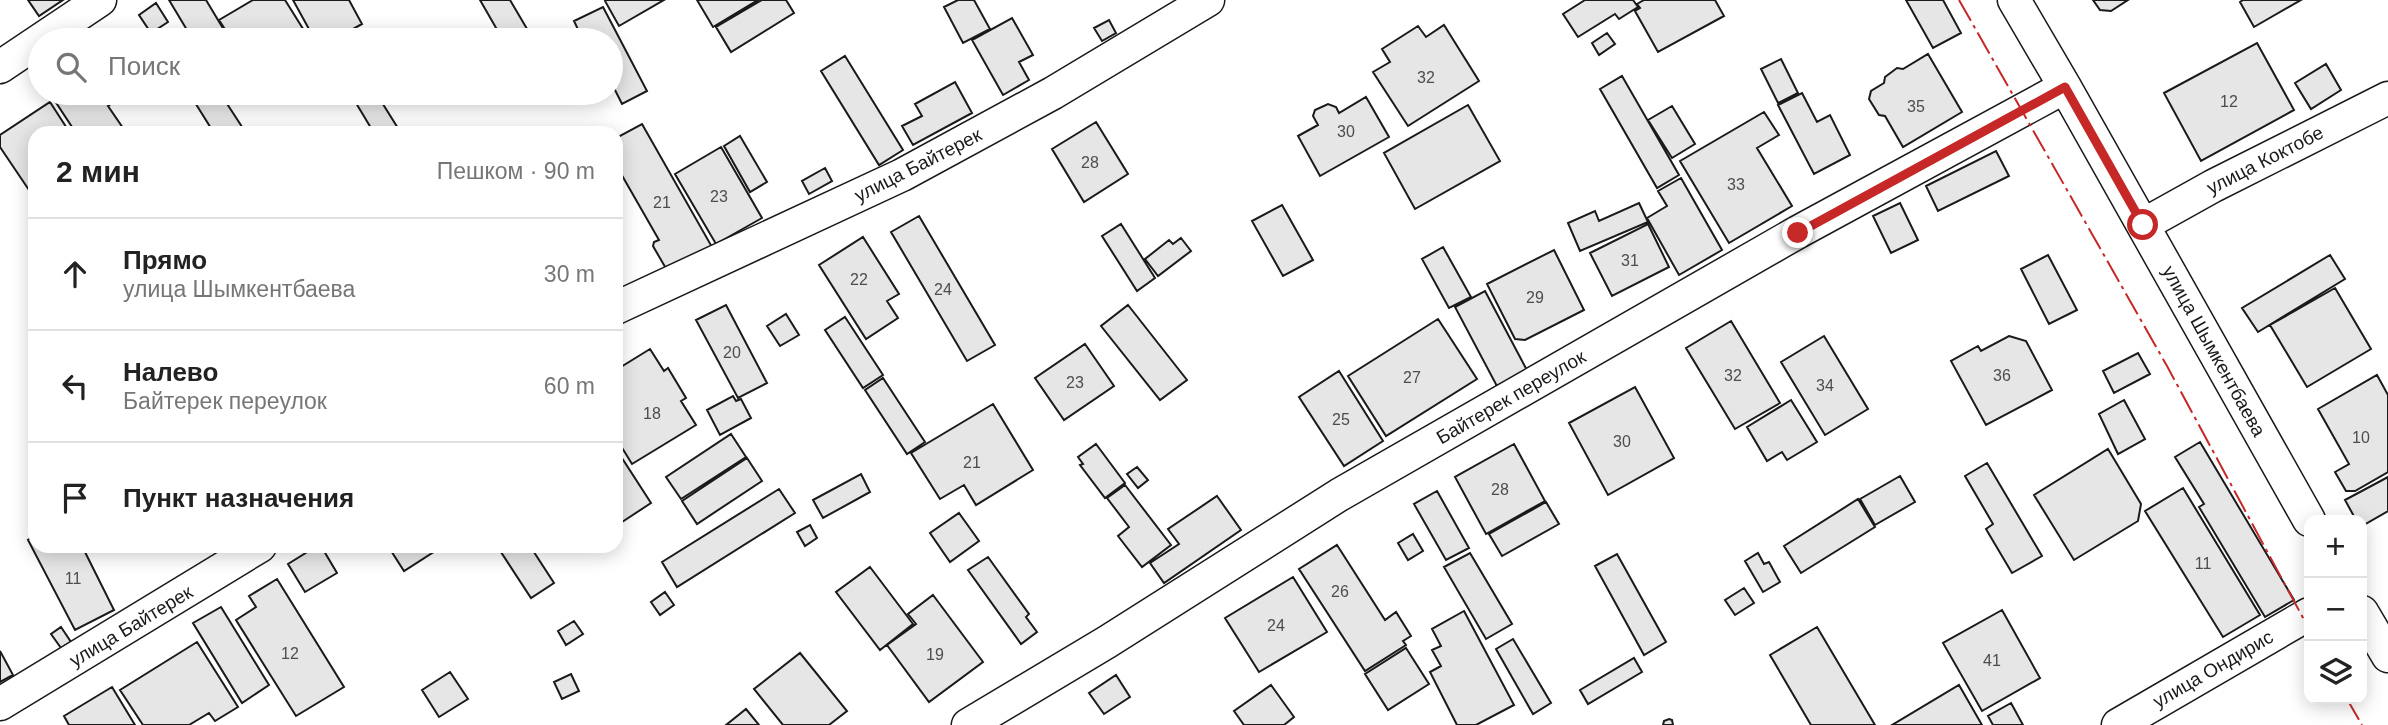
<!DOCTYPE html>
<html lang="ru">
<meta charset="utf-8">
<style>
:root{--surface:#fff;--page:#f6f6f6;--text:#222;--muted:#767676;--line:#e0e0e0}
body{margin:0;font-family:Arial,sans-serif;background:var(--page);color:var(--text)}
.controls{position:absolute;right:21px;bottom:21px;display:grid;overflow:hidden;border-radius:14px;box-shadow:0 4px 18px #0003}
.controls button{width:63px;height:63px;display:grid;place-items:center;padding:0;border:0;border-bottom:2px solid var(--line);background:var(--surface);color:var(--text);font:35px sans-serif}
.stop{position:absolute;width:21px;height:21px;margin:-16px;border:5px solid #c62828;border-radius:50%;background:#fff}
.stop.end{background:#c62828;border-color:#fff;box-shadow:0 2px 7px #0008}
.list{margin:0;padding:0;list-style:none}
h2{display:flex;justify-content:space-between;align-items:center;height:91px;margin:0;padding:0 28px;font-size:30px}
h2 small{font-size:23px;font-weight:400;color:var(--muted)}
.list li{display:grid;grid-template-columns:46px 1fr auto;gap:21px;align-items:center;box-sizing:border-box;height:112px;padding:0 28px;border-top:2px solid var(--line)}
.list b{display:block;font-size:26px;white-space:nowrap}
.list p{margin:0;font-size:23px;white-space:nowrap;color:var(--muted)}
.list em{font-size:23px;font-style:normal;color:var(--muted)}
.icon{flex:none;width:38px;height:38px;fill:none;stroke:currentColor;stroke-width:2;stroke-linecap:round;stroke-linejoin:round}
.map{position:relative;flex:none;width:2388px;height:725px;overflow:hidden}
.search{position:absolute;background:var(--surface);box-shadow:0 4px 18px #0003;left:28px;top:28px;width:595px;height:77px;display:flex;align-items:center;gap:18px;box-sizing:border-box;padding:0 24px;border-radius:38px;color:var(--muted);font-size:26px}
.panel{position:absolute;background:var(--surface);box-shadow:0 4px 18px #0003;left:28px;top:126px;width:595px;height:427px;border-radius:21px}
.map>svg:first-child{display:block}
.building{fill:#e6e6e6;stroke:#1a1a1a;stroke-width:2}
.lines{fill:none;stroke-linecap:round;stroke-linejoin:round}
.minor-casing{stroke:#1a1a1a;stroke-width:35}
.minor{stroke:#fff;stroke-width:32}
.power{stroke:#c62828;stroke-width:2;stroke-dasharray:24 5 3.5 5;stroke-linecap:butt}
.route{stroke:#c62828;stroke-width:9}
.labels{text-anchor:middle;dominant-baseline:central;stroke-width:5;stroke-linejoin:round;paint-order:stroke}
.number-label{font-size:16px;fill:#4d4d4d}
.street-label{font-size:19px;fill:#1a1a1a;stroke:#fff}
</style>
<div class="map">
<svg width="2388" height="725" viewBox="0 0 2388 725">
<rect width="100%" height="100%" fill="#fff"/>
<path class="building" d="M28,0H63L39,16Z
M169,0H206L230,40H193Z
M253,0H285L310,40H232L219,20Z
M293,0H349L362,24L340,36L342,39L340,40H315Z
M480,0H510L533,39L503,40Z
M607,0H664L619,26L605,1Z
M697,0H758L713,27Z
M762,0H786L794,13L731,52L716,27Z
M958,0H974L990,29L963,43L944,7Z
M1585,0H1633L1638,7L1619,19L1615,14L1578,37L1563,14Z
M1644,0H1715L1724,16L1658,52L1635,11L1640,8L1637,4Z
M1906,0H1943L1961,33L1933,48Z
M2093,0H2128L2111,11L2100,10Z
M2243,0H2301L2254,27L2240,2Z
M156,3L168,22L151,33L139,15Z
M603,7L647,91L622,104L611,82V40H583L574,21Z
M1012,18L1033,55L1019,62L1029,80L1003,95L972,40Z
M1109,20L1116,33L1102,41L1094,28Z
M1444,25L1479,81L1408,126L1373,72L1390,62L1382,49L1418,26L1426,37Z
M1607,33L1615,44L1599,55L1592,43Z
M2257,43L2294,110L2201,161L2164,93Z
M1928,54L1962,112L1903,147L1885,116L1879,115L1869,99L1871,91L1884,83L1885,77L1897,68L1903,69Z
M845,56L903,150L879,165L821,71Z
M1781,59L1798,93L1778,103L1761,69Z
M2326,64L2341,90L2311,109L2295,83Z
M1622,76L1679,175L1657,188L1600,89Z
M955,82L972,113L913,145L902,126L922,116L915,104Z
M68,93H127L108,106L123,128L116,133H76L55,101Z
M189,93H220L246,133H214Z
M350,93H376L401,133H374Z
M1802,93L1817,122L1830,115L1850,155L1814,174L1778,105Z
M1366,97L1389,137L1320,176L1298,136L1318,125L1313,116L1315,110L1328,104L1336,107L1339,113Z
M50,102L70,133H35V194L33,196L0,147V135Z
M1468,105L1500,161L1415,209L1384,153Z
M1672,106L1695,144L1672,158L1648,120Z
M1764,112L1779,135L1757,148L1792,206L1729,243L1680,161Z
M1096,122L1128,174L1084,202L1052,149Z
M642,124L712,247L668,272L653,246L654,242L659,240L616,165V138Z
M740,136L767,182L750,192L724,146Z
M721,147L762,218L716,244L675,174Z
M1996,151L2009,176L1938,211L1926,186Z
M825,168L832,181L809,194L802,181Z
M1681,178L1722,250L1679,275L1647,218L1667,206L1658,191Z
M1639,203L1648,222L1580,251L1568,223L1595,211L1599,221Z
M1900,203L1918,240L1891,253L1873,216Z
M1282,205L1313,260L1283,276L1252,221Z
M919,216L995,345L967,361L891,232Z
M1121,224L1155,278L1137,291L1102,236Z
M1648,224L1669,267L1612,296L1590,253Z
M863,237L899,294L887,301L898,318L866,339L819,265Z
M1181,238L1191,251L1158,276L1145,259L1169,240L1173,244Z
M1443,247L1471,297L1449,308L1422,259Z
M1554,250L1584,310L1525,340L1515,339L1487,284Z
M2048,255L2077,310L2049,324L2021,269Z
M2330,255L2345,279L2258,332L2242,308Z
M2335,288L2371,349L2307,387L2270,325Z
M1485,291L1529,374L1499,390L1455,307Z
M726,305L767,383L738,398L696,320Z
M1128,305L1187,380L1160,400L1101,326Z
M786,314L799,335L780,346L767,326Z
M845,317L883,375L863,388L825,330Z
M1438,319L1477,379L1386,436L1348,376Z
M1731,321L1780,403L1735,429L1686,348Z
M1824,336L1868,409L1825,435L1781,362Z
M2009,336L2026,341L2052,390L1986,425L1951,361L1978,346L1981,351Z
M1085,344L1114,386L1064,420L1035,378Z
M650,349L664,371L668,368L686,398L681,401L696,425L632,464L616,438V370Z
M2138,353L2150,374L2114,393L2103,371Z
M1339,371L1383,441L1344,466L1299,397Z
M2377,375L2388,395V472L2355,491H2346L2335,472L2349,464L2318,409Z
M883,378L925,442L907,454L865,390Z
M1635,387L1674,458L1608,495L1569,423Z
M733,396L736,401L741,399L751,418L720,435L707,410Z
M1791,400L1817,442L1787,460L1782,452L1767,461L1747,427Z
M2124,400L2145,439L2118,454L2099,414Z
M993,404L1033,470L976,505L964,485L940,499L911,453Z
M731,434L746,457L681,499L666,477Z
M2200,442L2294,600L2265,617L2199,507L2204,504L2175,457Z
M1096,444L1125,483L1105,498L1080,465L1083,464L1078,457Z
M1514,444L1545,501L1486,534L1455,477Z
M2108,449L2141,504L2138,521L2074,560L2034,495Z
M620,455L651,503L616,526V458Z
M747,458L762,481L697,524L682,501Z
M1987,463L2042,556L2012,573L1986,529L1993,524L1965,476Z
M1137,467L1148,480L1138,488L1127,474Z
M861,474L870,492L823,518L813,500Z
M1900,476L1915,502L1875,525L1860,499Z
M2388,477V511L2362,526V520H2356L2345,500Z
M1125,485L1171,545L1142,567L1118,536L1129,527L1107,498Z
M2183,488L2260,615L2223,637L2145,511Z
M779,489L795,513L677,587L662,562Z
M1437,491L1469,548L1446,560L1414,504Z
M1217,496L1241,530L1164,583L1150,563L1179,544L1168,529Z
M1858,499L1875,527L1801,573L1784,546Z
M1546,502L1559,524L1502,556L1489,534Z
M959,513L979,541L950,562L930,533Z
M810,525L817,538L805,546L797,532Z
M1413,534L1423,551L1408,560L1398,543Z
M35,536V546H82L114,610L75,630L28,540Z
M1337,545L1385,620L1396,612L1411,636L1403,641L1406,645L1365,671L1299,569Z
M317,546H321L337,573L305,592L288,564Z
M388,546H443L404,571Z
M497,546H530L554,583L531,598Z
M1470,553L1512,624L1486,639L1444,567Z
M1758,553L1764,564L1769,562L1780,582L1763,592L1745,561Z
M1617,554L1666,642L1644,655L1595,566Z
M988,557L1029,614L1026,617L1037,632L1021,644L968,570Z
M870,567L913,624L880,650L836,592Z
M1293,577L1327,632L1259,672L1225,618Z
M277,579L344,687L296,716L236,620L256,607L249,596Z
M1744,588L1754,603L1735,615L1725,600Z
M665,592L674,605L660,615L651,602Z
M933,595L983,662L929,702L887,645L916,624L908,614Z
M221,607L269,685L242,703L193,623Z
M2002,610L2040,678L1982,711L1943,643Z
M1464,611L1514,705L1476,725H1457L1430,672L1441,666L1432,650L1441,646L1432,629Z
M574,621L583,634L566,645L558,631Z
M61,627L71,642L61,648L51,634Z
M1817,627L1875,725H1811L1770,655Z
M1513,639L1551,703L1533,714L1496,649Z
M197,642L238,707L215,721L209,713L189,725H143L120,690Z
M1406,648L1429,684L1388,710L1365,674Z
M0,651L13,675L0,682Z
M800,653L847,711L829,725H783L754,689Z
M1634,658L1642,672L1588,704L1580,690Z
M450,672L468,699L439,717L422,690Z
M571,674L579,691L562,699L554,682Z
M1116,675L1130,697L1104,714L1089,693Z
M1271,685L1294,717L1284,725H1244L1234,711Z
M1959,685L1982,725H1892Z
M112,687L135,725H69L64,716Z
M2011,703L2023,725H1993L1988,716Z
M746,709L759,725H726Z
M1669,719L1672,720L1673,725H1663L1664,721Z"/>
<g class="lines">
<g class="minor-casing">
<path id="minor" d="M2014,0L2065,87L2309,520
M0,67L100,0
M2143,225L2213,186L2388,98
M616,308L902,175L1053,93L1208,0
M2362,612L2388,656
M0,704L260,546
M968,725L1107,642L1339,495L1798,232L2065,87
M2118,725L2309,614"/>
</g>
<use href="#minor" class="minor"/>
<path class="power" d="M1959,0L2167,366L2309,629
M2347,699L2362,725"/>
</g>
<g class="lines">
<path class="route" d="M1798,233L2065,87L2143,225"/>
</g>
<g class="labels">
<g class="number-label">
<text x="1426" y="77">32</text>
<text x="2229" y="101">12</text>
<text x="1916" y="106">35</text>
<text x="1346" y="131">30</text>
<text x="1090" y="162">28</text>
<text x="1736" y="184">33</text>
<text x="719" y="196">23</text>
<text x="662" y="202">21</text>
<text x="1630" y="260">31</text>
<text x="859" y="279">22</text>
<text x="943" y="289">24</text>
<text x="1535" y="297">29</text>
<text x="732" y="352">20</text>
<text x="1733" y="375">32</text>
<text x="2002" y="375">36</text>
<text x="1412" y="377">27</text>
<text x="1075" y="382">23</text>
<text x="1825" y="385">34</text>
<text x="652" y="413">18</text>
<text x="1341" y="419">25</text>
<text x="2361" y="437">10</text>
<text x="1622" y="441">30</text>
<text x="972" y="462">21</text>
<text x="1500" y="489">28</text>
<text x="2203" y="563">11</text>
<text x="73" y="578">11</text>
<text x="1340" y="591">26</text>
<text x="1276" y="625">24</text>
<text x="290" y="653">12</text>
<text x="935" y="654">19</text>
<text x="1992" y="660">41</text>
</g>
<g class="street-label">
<text transform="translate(2265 160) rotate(-27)">улица Коктобе</text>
<text transform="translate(918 165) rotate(-27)">улица Байтерек</text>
<text transform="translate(2214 351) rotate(61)">улица Шымкентбаева</text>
<text transform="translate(1511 397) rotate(-30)">Байтерек переулок</text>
<text transform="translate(131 626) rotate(-31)">улица Байтерек</text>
<text transform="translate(2213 669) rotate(-30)">улица Ондирис</text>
</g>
</g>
</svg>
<div class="controls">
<button>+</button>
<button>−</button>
<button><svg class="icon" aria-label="layers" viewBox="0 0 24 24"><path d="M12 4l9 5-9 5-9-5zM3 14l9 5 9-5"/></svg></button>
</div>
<div class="stop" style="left:2143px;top:225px"></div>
<div class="stop end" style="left:1798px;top:233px"></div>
<div class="search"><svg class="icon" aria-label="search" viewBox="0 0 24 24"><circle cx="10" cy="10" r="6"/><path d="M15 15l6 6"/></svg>Поиск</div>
<section class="panel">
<h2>2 мин<small>Пешком · 90 m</small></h2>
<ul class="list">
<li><svg class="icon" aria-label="ahead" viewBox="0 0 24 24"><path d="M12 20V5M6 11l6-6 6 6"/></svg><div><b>Прямо</b><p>улица Шымкентбаева</p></div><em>30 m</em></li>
<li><svg class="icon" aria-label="left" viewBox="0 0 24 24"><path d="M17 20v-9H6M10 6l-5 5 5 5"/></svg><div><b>Налево</b><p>Байтерек переулок</p></div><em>60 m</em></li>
<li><svg class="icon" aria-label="arrive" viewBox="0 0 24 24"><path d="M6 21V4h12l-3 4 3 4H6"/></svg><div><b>Пункт назначения</b></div></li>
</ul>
</section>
</div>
